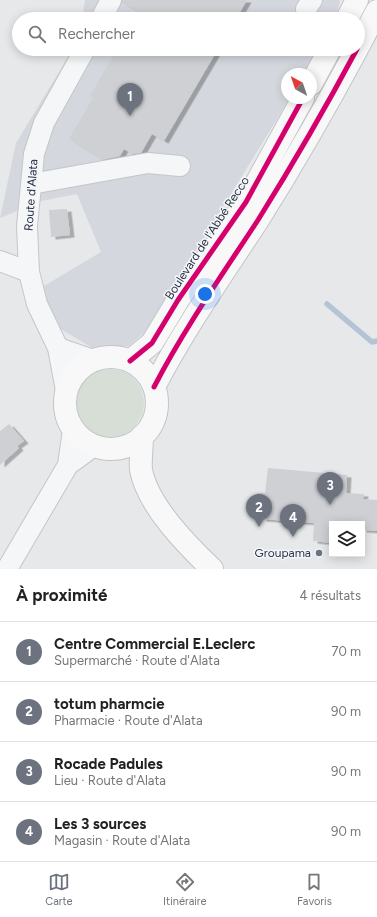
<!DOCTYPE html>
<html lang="fr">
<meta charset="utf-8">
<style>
:root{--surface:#fff;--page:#f6f6f6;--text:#222;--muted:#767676;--line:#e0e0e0;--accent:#6c737f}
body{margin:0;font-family:Figtree,sans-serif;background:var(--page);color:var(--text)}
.controls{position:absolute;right:12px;bottom:12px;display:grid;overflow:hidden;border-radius:0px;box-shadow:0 2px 10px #0003}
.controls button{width:36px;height:36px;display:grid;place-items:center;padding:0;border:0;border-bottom:1px solid var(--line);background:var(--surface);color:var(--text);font:20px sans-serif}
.compass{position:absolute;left:281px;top:68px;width:36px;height:36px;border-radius:50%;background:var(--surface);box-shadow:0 2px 10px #0003;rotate:320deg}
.you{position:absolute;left:205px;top:294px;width:14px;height:14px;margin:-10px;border:3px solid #fff;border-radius:50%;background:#1a73e8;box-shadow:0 0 0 6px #1a73e833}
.badge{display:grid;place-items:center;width:26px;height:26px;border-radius:50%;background:var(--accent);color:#fff;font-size:13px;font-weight:700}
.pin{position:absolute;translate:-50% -33px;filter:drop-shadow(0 1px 2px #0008)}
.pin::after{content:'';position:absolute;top:21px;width:14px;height:12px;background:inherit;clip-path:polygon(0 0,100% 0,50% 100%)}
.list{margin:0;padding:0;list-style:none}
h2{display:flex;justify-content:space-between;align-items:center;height:52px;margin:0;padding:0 16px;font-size:17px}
h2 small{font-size:13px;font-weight:400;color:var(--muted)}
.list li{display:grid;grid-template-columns:26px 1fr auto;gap:12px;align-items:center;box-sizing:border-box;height:60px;padding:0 16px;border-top:1px solid var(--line)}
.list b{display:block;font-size:15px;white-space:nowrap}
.list p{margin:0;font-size:13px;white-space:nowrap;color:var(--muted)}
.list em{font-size:13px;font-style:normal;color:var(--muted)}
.icon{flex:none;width:22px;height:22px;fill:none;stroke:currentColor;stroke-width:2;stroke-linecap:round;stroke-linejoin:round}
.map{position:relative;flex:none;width:377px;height:569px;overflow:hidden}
.search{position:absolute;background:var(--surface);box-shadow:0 2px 10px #0003;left:12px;right:12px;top:12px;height:44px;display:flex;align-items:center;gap:10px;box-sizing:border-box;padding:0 14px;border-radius:22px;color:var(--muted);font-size:15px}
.sheet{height:292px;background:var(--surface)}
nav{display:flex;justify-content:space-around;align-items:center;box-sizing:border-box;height:56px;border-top:1px solid var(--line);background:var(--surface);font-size:11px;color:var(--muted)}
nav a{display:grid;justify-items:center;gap:2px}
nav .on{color:var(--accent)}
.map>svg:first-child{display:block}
.built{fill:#d4d7dd}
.green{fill:#d6ded6}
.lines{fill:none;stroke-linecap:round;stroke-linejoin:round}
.stream{stroke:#b4c4d5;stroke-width:5.5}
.building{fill:#ced0d3;filter:url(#shadow)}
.minor-casing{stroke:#c4c6c8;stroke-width:22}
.major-casing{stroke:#c2c5c8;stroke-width:24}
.minor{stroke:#f5f6f7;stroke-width:20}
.major{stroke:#f8f8f8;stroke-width:22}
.cycleway-casing{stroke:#f4f6f9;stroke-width:8}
.cycleway{stroke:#d6006c;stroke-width:5}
.poi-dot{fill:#6c737f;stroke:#f4f6f9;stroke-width:1.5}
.labels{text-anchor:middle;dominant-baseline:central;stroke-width:3;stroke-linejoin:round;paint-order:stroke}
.street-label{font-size:12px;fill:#2b3445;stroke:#f4f6f9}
.poi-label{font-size:12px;fill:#2b3445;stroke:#f4f6f9;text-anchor:end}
</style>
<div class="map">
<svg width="377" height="569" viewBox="0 0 377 569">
<defs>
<filter id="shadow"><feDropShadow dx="4.5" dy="2.5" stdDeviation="0" flood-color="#0004"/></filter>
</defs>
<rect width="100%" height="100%" fill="#e6e8ea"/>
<path class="built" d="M85,0H339L340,1L335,19H82Z
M73,49H321L305,74H287V98H290L147,330L129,346L96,350L59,328L48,312L44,286L101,252L77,194L41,201L0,218L16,143Z"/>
<path class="green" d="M76 403a34 34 0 1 1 68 0a34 34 0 1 1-68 0Z"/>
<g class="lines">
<path class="stream" d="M327,304L372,342L377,341"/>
</g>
<path class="building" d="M122,0H247L236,19H135L139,12L122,3Z
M117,49H218L164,141L152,134L141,153L132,154L124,149L120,156L102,160L69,139L93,98L90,96Z
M67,209L70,235L51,237L49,210Z
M9,424L24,441L17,446L19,448L0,465V431Z
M268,468L347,475L346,493L364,494L363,499L377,500V531L362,530V524H332V543L313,541L314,523L262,519L263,513L255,512L257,493H265Z"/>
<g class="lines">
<g class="minor-casing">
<path id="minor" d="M306,9L312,0
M101,19L111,0
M31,184L148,163L180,166
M0,261L29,272
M58,348L93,360
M66,391L58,348L37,304L29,272L27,226L34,154L44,123L85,49
M68,465L94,446
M7,569L68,465L73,430"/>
</g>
<g class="major-casing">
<path id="major" d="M347,19L357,0
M358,47L377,11
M311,84L330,49
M65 403a46 46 0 1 1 92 0a46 46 0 1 1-92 0Z
M130,361L152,343L178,300L246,202L303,98
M154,387C184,329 222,275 258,220C293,164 326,107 357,49
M142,436C142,447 140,460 141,470C148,506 187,545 212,569"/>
</g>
<use href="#minor" class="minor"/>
<use href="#major" class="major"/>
<g class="cycleway-casing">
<path id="cycleway" d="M130,361L152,343L178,300L246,202L303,98
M154,387C184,329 222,275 258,220C293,164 326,107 357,49"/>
</g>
<use href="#cycleway" class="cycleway"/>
</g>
<circle class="poi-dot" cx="319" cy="553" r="4"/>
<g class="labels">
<g class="street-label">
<text transform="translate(31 195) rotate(-86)">Route d'Alata</text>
<text transform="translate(207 238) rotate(-57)">Boulevard de l'Abbé Recco</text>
</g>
<g class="poi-label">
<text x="311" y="553">Groupama</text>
</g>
</g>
</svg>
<div class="controls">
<button><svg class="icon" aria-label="layers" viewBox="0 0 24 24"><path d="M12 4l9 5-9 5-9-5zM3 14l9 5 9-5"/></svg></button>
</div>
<svg class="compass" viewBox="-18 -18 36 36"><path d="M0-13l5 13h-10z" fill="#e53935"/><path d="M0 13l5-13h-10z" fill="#767676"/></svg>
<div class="you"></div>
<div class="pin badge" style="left:130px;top:116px">1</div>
<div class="pin badge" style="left:259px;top:527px">2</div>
<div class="pin badge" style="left:330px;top:505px">3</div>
<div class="pin badge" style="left:293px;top:537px">4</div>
<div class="search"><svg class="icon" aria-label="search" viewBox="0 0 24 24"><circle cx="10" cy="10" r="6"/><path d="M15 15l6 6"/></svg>Rechercher</div>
</div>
<section class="sheet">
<h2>À proximité<small>4 résultats</small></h2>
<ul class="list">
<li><span class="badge">1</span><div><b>Centre Commercial E.Leclerc</b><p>Supermarché · Route d'Alata</p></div><em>70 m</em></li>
<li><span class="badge">2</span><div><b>totum pharmcie</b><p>Pharmacie · Route d'Alata</p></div><em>90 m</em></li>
<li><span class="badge">3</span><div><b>Rocade Padules</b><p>Lieu · Route d'Alata</p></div><em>90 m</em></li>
<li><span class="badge">4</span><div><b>Les 3 sources</b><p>Magasin · Route d'Alata</p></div><em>90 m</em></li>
</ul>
</section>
<nav>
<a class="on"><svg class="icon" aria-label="map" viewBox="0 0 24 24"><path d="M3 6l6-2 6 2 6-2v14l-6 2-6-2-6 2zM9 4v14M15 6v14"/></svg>Carte</a>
<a><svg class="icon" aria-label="directions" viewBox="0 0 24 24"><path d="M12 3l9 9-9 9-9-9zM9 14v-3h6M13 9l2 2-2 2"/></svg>Itinéraire</a>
<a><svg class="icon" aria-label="saved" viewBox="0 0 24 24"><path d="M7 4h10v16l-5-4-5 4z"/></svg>Favoris</a>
</nav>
